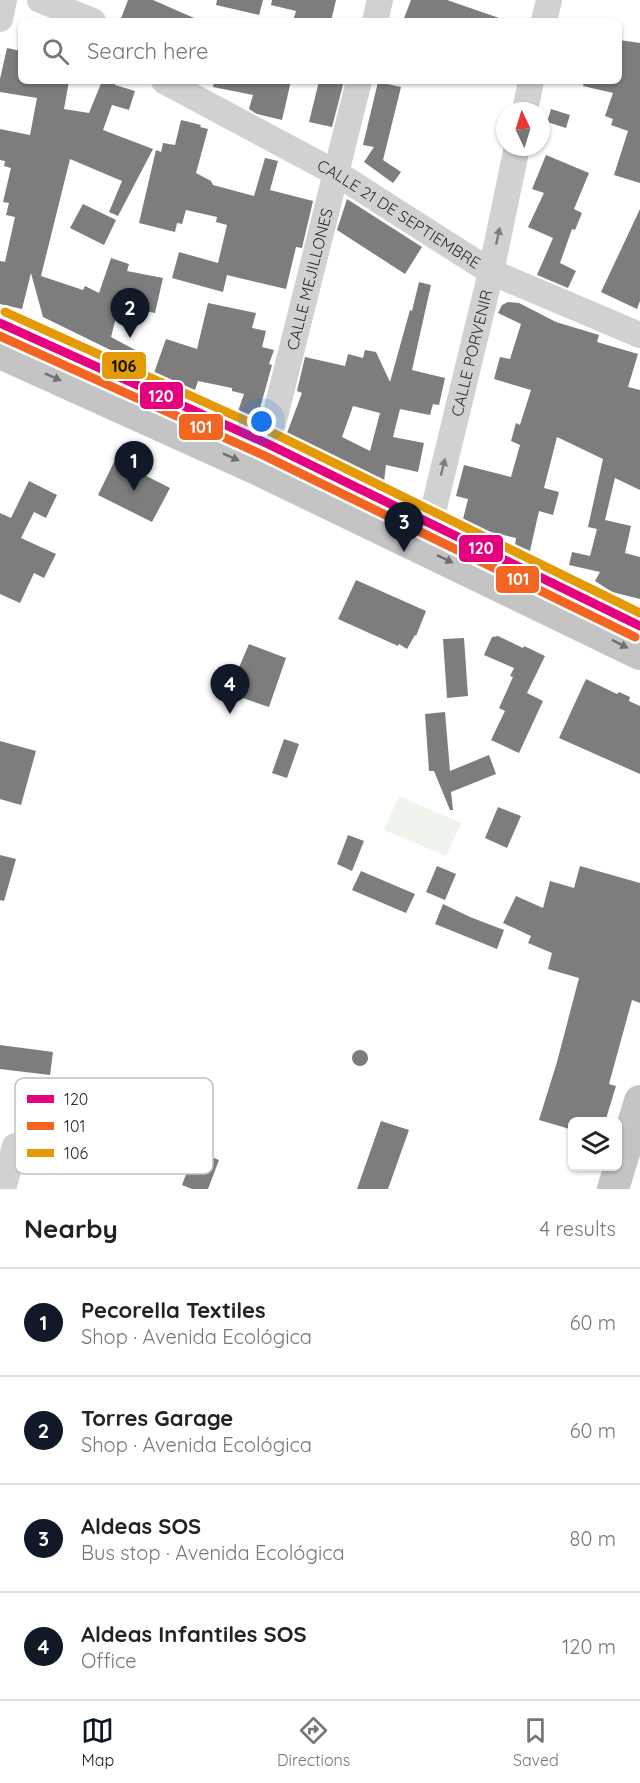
<!DOCTYPE html>
<meta charset="utf-8">
<style>
:root{--surface:#fff;--page:#f2f2f2;--text:#222;--muted:#767676;--line:#e0e0e0;--accent:#111827}
body{margin:0;font-family:Quicksand,sans-serif;background:var(--page);color:var(--text)}
.controls{position:absolute;right:18px;bottom:18px;display:grid;overflow:hidden;border-radius:9px;box-shadow:0 2px 4px #0004}
.controls button{width:54px;height:54px;display:grid;place-items:center;padding:0;border:0;border-bottom:2px solid var(--line);background:var(--surface);color:var(--text);font:30px sans-serif}
.compass{position:absolute;left:496px;top:102px;width:54px;height:54px;border-radius:50%;background:var(--surface);box-shadow:0 2px 4px #0004;rotate:356deg}
.you{position:absolute;left:262px;top:422px;width:21px;height:21px;margin:-15px;border:4px solid #fff;border-radius:50%;background:#1a73e8;box-shadow:0 0 0 9px #1a73e833}
.badge{display:grid;place-items:center;width:39px;height:39px;border-radius:50%;background:var(--accent);color:#fff;font-size:20px;font-weight:700}
.pin{position:absolute;translate:-50% -50px;filter:drop-shadow(0 2px 3px #0008)}
.pin::after{content:'';position:absolute;top:32px;width:21px;height:18px;background:inherit;clip-path:polygon(0 0,100% 0,50% 100%)}
.list{margin:0;padding:0;list-style:none}
h2{display:flex;justify-content:space-between;align-items:center;height:78px;margin:0;padding:0 24px;font-size:26px}
h2 small{font-size:20px;font-weight:400;color:var(--muted)}
.list li{display:grid;grid-template-columns:39px 1fr auto;gap:18px;align-items:center;box-sizing:border-box;height:108px;padding:0 24px;border-top:2px solid var(--line)}
.list b{display:block;font-size:22px;white-space:nowrap}
.list p{margin:0;font-size:20px;white-space:nowrap;color:var(--muted)}
.list em{font-size:20px;font-style:normal;color:var(--muted)}
.icon{flex:none;width:33px;height:33px;fill:none;stroke:currentColor;stroke-width:2;stroke-linecap:round;stroke-linejoin:round}
.map{position:relative;flex:none;width:640px;height:1189px;overflow:hidden}
.search{position:absolute;background:var(--surface);box-shadow:0 2px 4px #0004;left:18px;right:18px;top:18px;height:66px;display:flex;align-items:center;gap:15px;box-sizing:border-box;padding:0 21px;border-radius:9px;color:var(--muted);font-size:22px}
.sheet{height:510px;background:var(--surface)}
nav{display:flex;justify-content:space-around;align-items:center;box-sizing:border-box;height:84px;border-top:2px solid var(--line);background:var(--surface);font-size:16px;color:var(--muted)}
nav a{display:grid;justify-items:center;gap:3px}
nav .on{color:var(--accent)}
.map>svg:first-child{display:block}
.green{fill:#eef3eb}
.building{fill:#7d7d7d;fill-rule:evenodd}
.lines{fill:none;stroke-linecap:round;stroke-linejoin:round}
.minor{stroke:#d1d1d1;stroke-width:26}
.major{stroke:#c4c4c4;stroke-width:32}
.bus-1-casing{stroke:#fff;stroke-width:14}
.bus-2-casing{stroke:#fff;stroke-width:14}
.bus-3-casing{stroke:#fff;stroke-width:14}
.bus-1{stroke:#e5007d;stroke-width:9}
.bus-2{stroke:#f26522;stroke-width:9}
.bus-3{stroke:#e39a04;stroke-width:9}
.oneway{fill:#7e7e7e}
.oneway2{fill:#707070}
.labels{text-anchor:middle;dominant-baseline:central;stroke-width:6;stroke-linejoin:round;paint-order:stroke}
.street-label{font-size:16px;fill:#2c2c2c;stroke:#fff}
.key{fill:#fff;stroke:#c0c0c0;stroke-width:1.5}
.key-label{font-size:16px;fill:#2c2c2c}
.line-badge{stroke:#fff;stroke-width:2}
.badge-label{font-size:16px;text-anchor:middle;font-weight:bold;fill:#fff}
.pale-badge-label{font-size:16px;text-anchor:middle;font-weight:bold;fill:#111}
</style>
<div class="map">
<svg width="640" height="1189" viewBox="0 0 640 1189">
<rect width="100%" height="100%" fill="#fff"/>
<path class="green" d="M399,796L461,823L446,856L384,830Z"/>
<path class="building" d="M128,0H153L201,21H120Z
M217,0H263L259,15L216,5Z
M272,0H336L331,21H293L296,11L271,5Z
M411,0H447L502,19V21H403Z
M619,40L640,43V183L614,175L628,131L611,125L613,119L605,116L613,93L583,86L584,81H619Z
M7,48L21,51V81H69L64,109L89,113L102,81H116L115,85L135,91L129,110L112,105L103,130L153,149L118,216L109,212L122,181L70,159L41,276L83,290L85,286L99,293L111,258L129,264L127,271L163,278L155,313L119,306L111,337L137,351L133,361L43,317L31,273L22,309L0,304V261L5,262L15,217L6,215L9,203L3,202L11,168L4,166L5,161L0,160V129L30,135L37,98L0,92V79Z
M214,81H291L282,120L257,114L249,109L253,95L213,87Z
M319,81H344L332,127L309,122Z
M378,82L401,87L383,160L401,172L393,183L364,162L374,147L363,145Z
M551,109L570,115L566,128L547,122Z
M181,120L201,125L200,127L208,129L196,173L211,181L213,185L254,196L265,158L278,161L270,190L313,201L302,248L296,247L286,289L227,275L223,292L172,278L179,252L218,263L227,225L216,222L217,217L186,210L182,224L177,223L175,232L139,223L156,150L161,152L163,143L175,145Z
M546,155L589,173L574,209L582,213L575,230L572,229L560,263L576,271L568,288L537,275L553,238L528,227L544,193L532,189Z
M347,199L422,247L405,274L337,230Z
M83,204L116,220L104,245L70,228Z
M640,209V301L637,309L601,292Z
M419,282L431,285L412,370L445,378L439,405L433,404L430,415L400,409L393,437L424,443L418,472L386,465L384,481L287,433L302,393L297,391L305,357L345,366L348,354L363,358L365,350L376,352L390,382L410,310L412,311ZM353,406L380,413L370,451L342,437Z
M508,302L519,303L556,322L599,335L597,342L638,354L628,387L640,390V490L615,478L605,520L631,526L625,553L640,557V599L612,592L595,581L600,572L569,565L572,552L590,556L597,529L588,527L603,459L557,437L544,488L559,492L553,515L539,511L530,551L515,545L516,538L486,531L463,519L468,499L456,496L464,465L511,477L520,445L511,441L516,423L520,425L531,390L494,379L500,357L510,359L521,324L498,313L502,305Z
M208,303L256,313L252,328L266,331L262,347L274,350L269,364L272,365L257,419L238,411L244,394L232,391V388L198,381L195,390L154,373L166,339L197,349Z
M115,460L170,488L152,522L98,495Z
M29,481L57,495L46,518L34,512L21,538L56,554L44,578L34,573L20,603L0,594V513L11,518Z
M356,580L426,611L416,636L415,635L407,649L399,644L398,646L338,619Z
M498,636L523,648L524,646L545,656L527,693L543,701L519,753L491,740L505,711L499,708L513,677L510,676L514,668L484,655L492,637Z
M464,638L468,696L447,698L443,639Z
M249,644L286,658L269,707L228,693Z
M586,679L617,694L619,692L630,697L629,701L640,706V774L559,738Z
M445,712L450,771L489,755L496,774L451,792L453,810H450L434,771H429L425,714Z
M284,739L299,744L287,778L272,773Z
M0,741L36,751L21,805L0,799Z
M498,807L521,816L507,848L485,838Z
M348,835L364,841L352,871L337,864Z
M0,855L16,859L4,901L0,900Z
M437,866L456,874L445,900L426,892Z
M580,866L640,883V1003L632,1000L609,1084L616,1086L605,1122H573V1130L539,1120L557,1062L579,978L548,969L552,953L528,943L531,936L503,923L516,896L543,908L550,881L574,888Z
M361,871L415,894L406,913L352,890Z
M443,904L470,917L504,930L497,949L435,924Z
M0,1045L53,1052L50,1075L0,1069Z
M352 1058a8 8 0 1 1 16 0a8 8 0 1 1-16 0Z
M381,1121L409,1130L388,1189H357Z
M195,1150L219,1160L208,1189H192L182,1185Z"/>
<g class="lines">
<g class="minor">
<path d="M40,0L93,21"/>
<path d="M0,19L4,0"/>
<path d="M375,21L380,0"/>
<path d="M544,21L549,0"/>
<path id="s1" d="M164,81L336,173L491,272L640,335"/>
<path d="M525,111L531,81"/>
<path id="s2" d="M268,444L359,81"/>
<path id="s3" d="M430,524L491,272L517,147"/>
<path d="M3,1189L15,1146"/>
</g>
<path class="major" d="M0,323L268,444L640,626
M0,353L261,471L640,654
M613,1189L640,1101"/>
<g class="bus-1-casing">
<path id="bus-1" d="M0,323L268,444L640,626"/>
</g>
<g class="bus-2-casing">
<path id="bus-2" d="M0,336L263,455L635,637"/>
</g>
<g class="bus-3-casing">
<path id="bus-3" d="M5,312L273,433L640,613"/>
</g>
<use href="#bus-1" class="bus-1"/>
<use href="#bus-2" class="bus-2"/>
<use href="#bus-3" class="bus-3"/>
</g>
<defs><path id="oneway-solid" d="M-6-.8H1V-3.2L6.5 0L1 3.2V.8H-6Z" transform="scale(1.5)"/></defs>
<g class="oneway">
<use href="#oneway-solid" transform="translate(498 236) rotate(-78)"/>
<use href="#oneway-solid" transform="translate(443 467) rotate(-76)"/>
</g>
<g class="oneway2">
<use href="#oneway-solid" transform="translate(53 377) rotate(24)"/>
<use href="#oneway-solid" transform="translate(231 457) rotate(24)"/>
<use href="#oneway-solid" transform="translate(445 559) rotate(26)"/>
<use href="#oneway-solid" transform="translate(620 644) rotate(27)"/>
</g>
<g class="labels">
<g class="street-label">
<text stroke="none"><textPath href="#s1" startOffset="270">CALLE 21 DE SEPTIEMBRE</textPath></text>
<text stroke="none"><textPath href="#s2" startOffset="170">CALLE MEJILLONES</textPath></text>
<text stroke="none"><textPath href="#s3" startOffset="176">CALLE PORVENIR</textPath></text>
</g>
</g>
<rect x="15" y="1078" width="198" height="96" rx="9" class="key"/>
<rect x="27" y="1095" width="27" height="8" fill="#e5007d"/>
<rect x="27" y="1122" width="27" height="8" fill="#f26522"/>
<rect x="27" y="1149" width="27" height="8" fill="#e39a04"/>
<g class="key-label">
<text x="64" y="1105">120</text>
<text x="64" y="1132">101</text>
<text x="64" y="1159">106</text>
</g>
<g class="line-badge">
<rect x="101" y="351" width="46" height="29" rx="6" fill="#e39a04"/>
<rect x="139" y="381" width="45" height="29" rx="6" fill="#e5007d"/>
<rect x="178" y="413" width="46" height="28" rx="6" fill="#f26522"/>
<rect x="458" y="534" width="46" height="29" rx="6" fill="#e5007d"/>
<rect x="495" y="565" width="45" height="29" rx="6" fill="#f26522"/>
</g>
<g class="badge-label">
<text x="161" y="402">120</text>
<text x="201" y="433">101</text>
<text x="481" y="554">120</text>
<text x="518" y="585">101</text>
</g>
<g class="pale-badge-label">
<text x="124" y="372">106</text>
</g>
</svg>
<div class="controls">
<button><svg class="icon" aria-label="layers" viewBox="0 0 24 24"><path d="M12 4l9 5-9 5-9-5zM3 14l9 5 9-5"/></svg></button>
</div>
<svg class="compass" viewBox="-18 -18 36 36"><path d="M0-13l5 13h-10z" fill="#e53935"/><path d="M0 13l5-13h-10z" fill="#767676"/></svg>
<div class="you"></div>
<div class="pin badge" style="left:134px;top:491px">1</div>
<div class="pin badge" style="left:130px;top:338px">2</div>
<div class="pin badge" style="left:404px;top:552px">3</div>
<div class="pin badge" style="left:230px;top:714px">4</div>
<div class="search"><svg class="icon" aria-label="search" viewBox="0 0 24 24"><circle cx="10" cy="10" r="6"/><path d="M15 15l6 6"/></svg>Search here</div>
</div>
<section class="sheet">
<h2>Nearby<small>4 results</small></h2>
<ul class="list">
<li><span class="badge">1</span><div><b>Pecorella Textiles</b><p>Shop · Avenida Ecológica</p></div><em>60 m</em></li>
<li><span class="badge">2</span><div><b>Torres Garage</b><p>Shop · Avenida Ecológica</p></div><em>60 m</em></li>
<li><span class="badge">3</span><div><b>Aldeas SOS</b><p>Bus stop · Avenida Ecológica</p></div><em>80 m</em></li>
<li><span class="badge">4</span><div><b>Aldeas Infantiles SOS</b><p>Office</p></div><em>120 m</em></li>
</ul>
</section>
<nav>
<a class="on"><svg class="icon" aria-label="map" viewBox="0 0 24 24"><path d="M3 6l6-2 6 2 6-2v14l-6 2-6-2-6 2zM9 4v14M15 6v14"/></svg>Map</a>
<a><svg class="icon" aria-label="directions" viewBox="0 0 24 24"><path d="M12 3l9 9-9 9-9-9zM9 14v-3h6M13 9l2 2-2 2"/></svg>Directions</a>
<a><svg class="icon" aria-label="saved" viewBox="0 0 24 24"><path d="M7 4h10v16l-5-4-5 4z"/></svg>Saved</a>
</nav>
